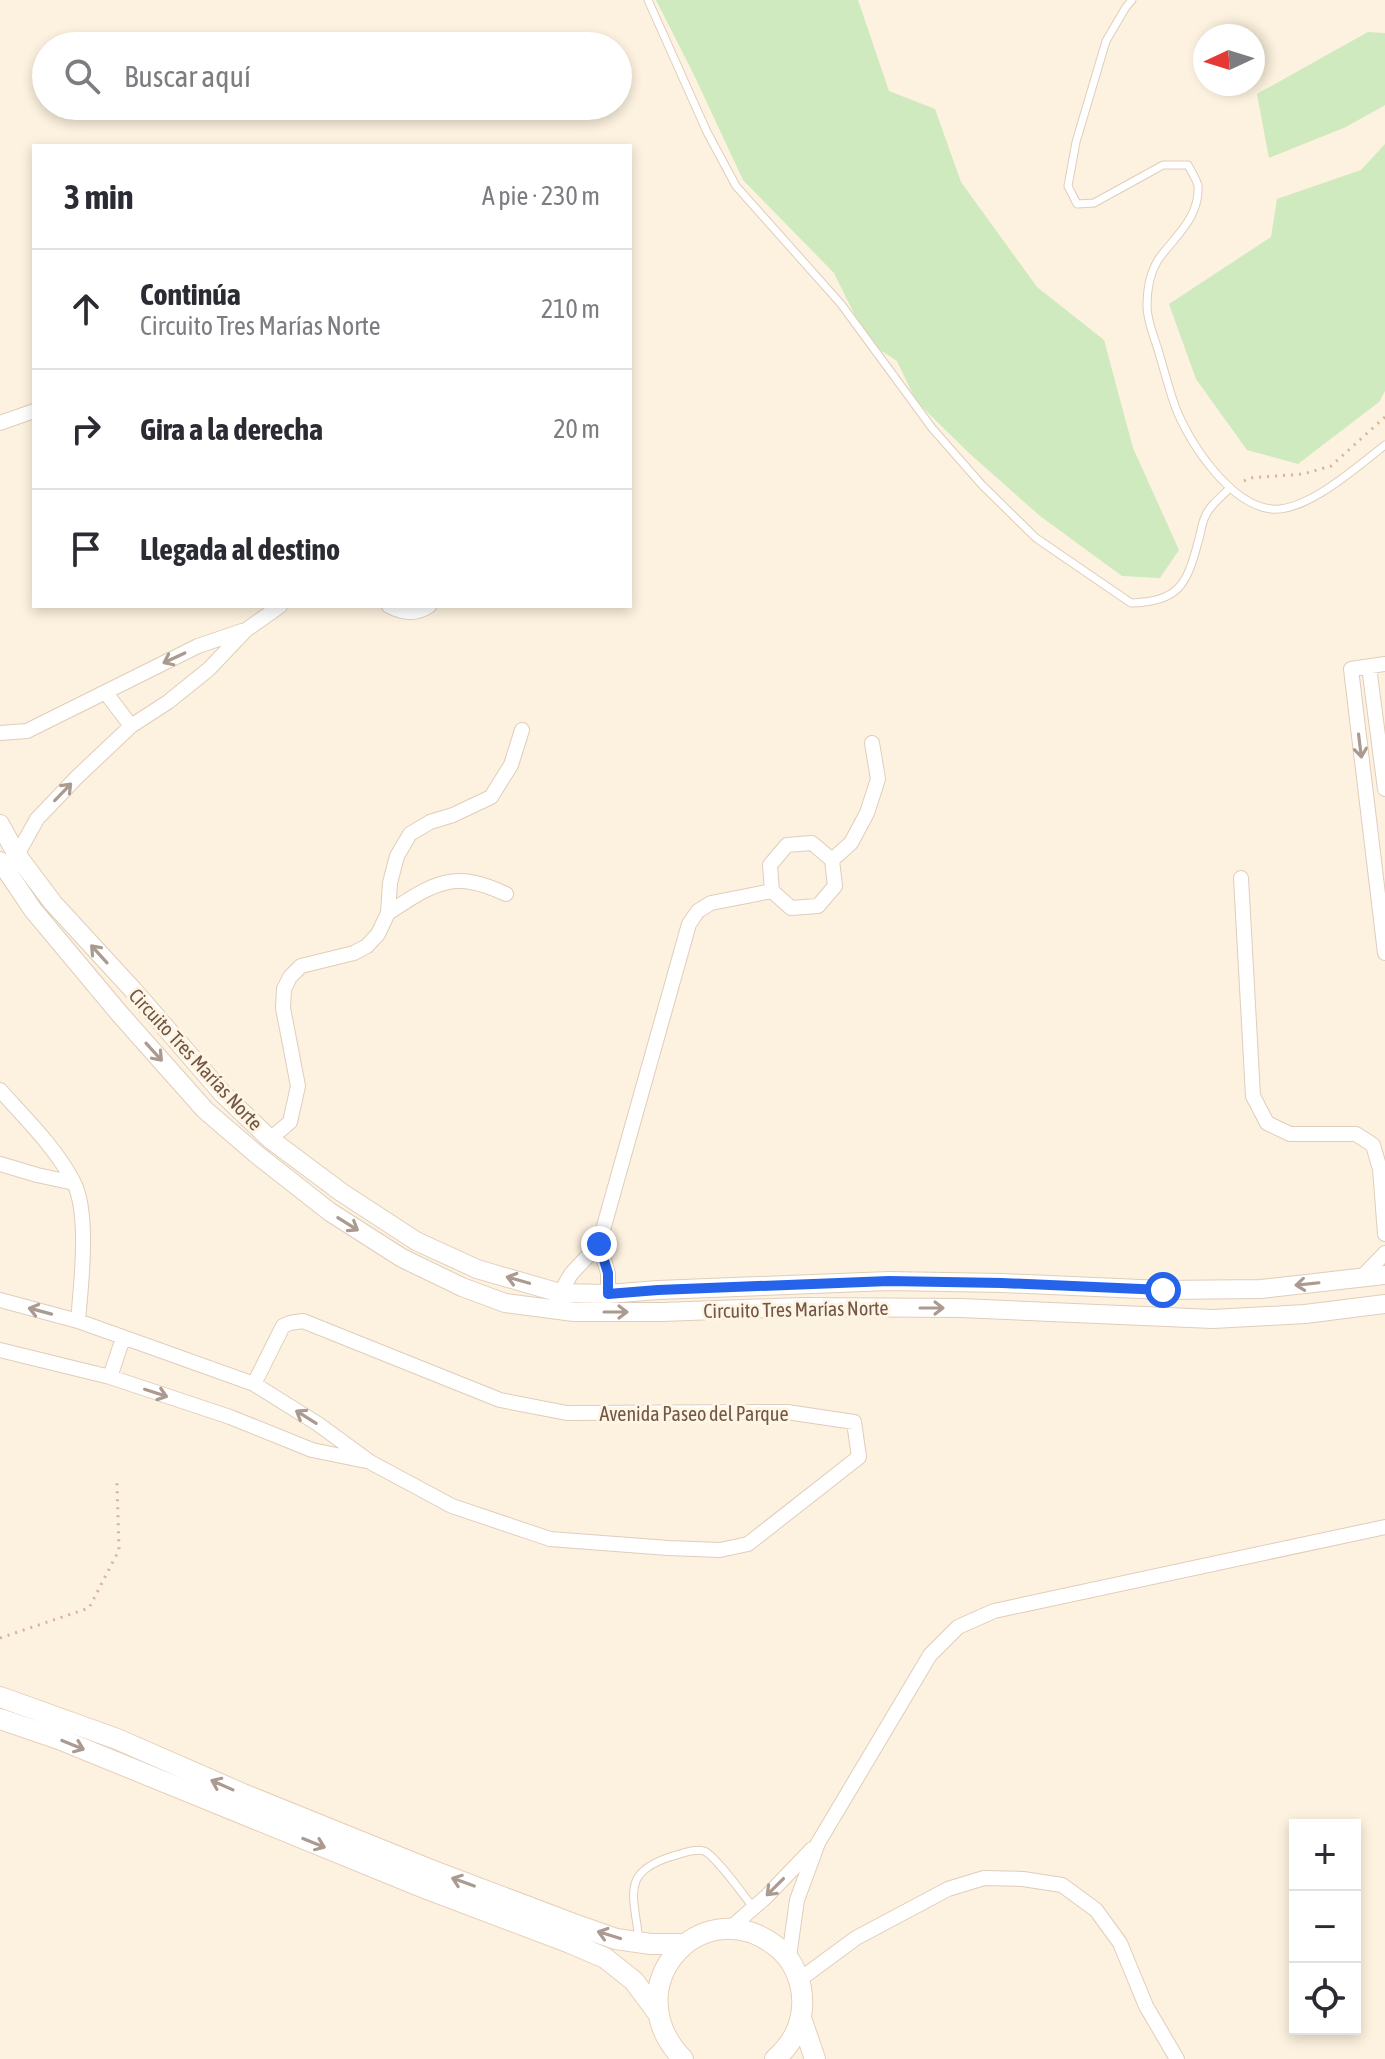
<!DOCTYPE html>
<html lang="es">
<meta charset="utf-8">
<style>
:root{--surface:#fff;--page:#f2f2f3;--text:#2b2b33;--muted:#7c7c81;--line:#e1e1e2}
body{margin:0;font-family:"Asap Condensed",sans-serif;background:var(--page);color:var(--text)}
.controls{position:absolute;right:24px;bottom:24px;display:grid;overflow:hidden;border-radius:0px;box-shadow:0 4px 12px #0003}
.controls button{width:72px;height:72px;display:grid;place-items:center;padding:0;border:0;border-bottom:2px solid var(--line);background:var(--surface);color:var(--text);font:40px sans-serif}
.compass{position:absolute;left:1193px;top:24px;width:72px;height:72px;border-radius:50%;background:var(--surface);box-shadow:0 4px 12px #0003;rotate:266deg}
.stop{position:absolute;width:24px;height:24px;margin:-18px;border:6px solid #2563eb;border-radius:50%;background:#fff}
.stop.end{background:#2563eb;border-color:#fff;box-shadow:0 2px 8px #0008}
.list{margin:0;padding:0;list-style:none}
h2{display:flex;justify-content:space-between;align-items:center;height:104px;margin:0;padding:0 32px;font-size:34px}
h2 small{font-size:26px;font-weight:400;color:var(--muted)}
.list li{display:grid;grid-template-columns:52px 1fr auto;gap:24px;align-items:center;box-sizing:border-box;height:120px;padding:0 32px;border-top:2px solid var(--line)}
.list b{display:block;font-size:30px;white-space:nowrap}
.list p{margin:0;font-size:26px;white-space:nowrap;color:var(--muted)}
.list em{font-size:26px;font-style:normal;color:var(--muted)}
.icon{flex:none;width:44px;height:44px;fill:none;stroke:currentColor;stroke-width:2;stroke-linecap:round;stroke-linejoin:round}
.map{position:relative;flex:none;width:1385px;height:2059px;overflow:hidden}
.search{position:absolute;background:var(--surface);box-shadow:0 4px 12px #0003;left:32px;top:32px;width:600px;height:88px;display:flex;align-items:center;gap:20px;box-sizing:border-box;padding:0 28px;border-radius:44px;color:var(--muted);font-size:30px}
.panel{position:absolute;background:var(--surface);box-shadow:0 4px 12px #0003;left:32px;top:144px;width:600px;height:464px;border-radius:0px}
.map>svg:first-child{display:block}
.green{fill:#ceeabe}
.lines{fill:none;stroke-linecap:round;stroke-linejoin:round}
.service-casing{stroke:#e0cdbb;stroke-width:9}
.minor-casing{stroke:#e0cdbb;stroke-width:16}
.tertiary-casing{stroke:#e0cdbb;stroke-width:20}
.secondary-casing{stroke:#e6cfb9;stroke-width:22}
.path{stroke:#d7b39a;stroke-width:3;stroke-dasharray:2 6;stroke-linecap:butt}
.service{stroke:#fff;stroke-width:7}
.minor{stroke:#fff;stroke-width:14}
.tertiary{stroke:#fff;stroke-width:18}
.secondary{stroke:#fff;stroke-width:20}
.oneway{stroke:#ab9a90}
.route{stroke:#2563eb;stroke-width:10}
.labels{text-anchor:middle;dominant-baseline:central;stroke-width:6;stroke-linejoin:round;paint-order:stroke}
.street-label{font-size:20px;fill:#735746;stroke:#fff5e5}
</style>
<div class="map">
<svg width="1385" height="2059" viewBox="0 0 1385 2059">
<rect width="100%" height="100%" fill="#fdf2df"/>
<path class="green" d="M656,0H858L889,91L935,109L961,182L1037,287L1104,340L1133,448L1179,550L1160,578L1122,576L1040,516L969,453L916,401L897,361L868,342L834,273L743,180L694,75Z
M1368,32L1385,33V105L1346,127L1269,158L1257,94Z
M1385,144V391L1379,402L1298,464L1247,450L1196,379L1169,304L1271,237L1277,199L1361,170Z"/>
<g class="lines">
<g class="service-casing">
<path id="service" d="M648,0L707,132L736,186L841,304L932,428L982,485L1036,538L1131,603C1178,602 1187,585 1198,542C1201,534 1201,525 1205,517C1209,506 1221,497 1230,488
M1132,0L1126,7L1106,41L1076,142L1068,186L1077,204L1094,203L1163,165H1188C1191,171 1197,180 1198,186C1200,218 1174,237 1158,260C1150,273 1147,290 1147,306C1147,321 1155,339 1159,353C1164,370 1169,389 1175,406C1188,441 1229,504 1271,509C1306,513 1358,466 1385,445
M639,1940C634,1895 620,1872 673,1856C682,1854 694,1848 704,1851C715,1855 744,1896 753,1907"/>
</g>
<g class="minor-casing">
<path id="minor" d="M0,423L34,411
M389,606C403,613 415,615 429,606
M1385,664L1351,669L1385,953
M1369,667L1385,789
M106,693L131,726
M0,733L27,731L198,646L242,631
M812,843L832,860L835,886L818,906L791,908L772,891L770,865L787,845Z
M17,855L37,819L76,778L131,726L168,702L209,669L246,630L280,606
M832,860L851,843L867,813L878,779L872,743
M1241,878L1253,1096L1267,1123L1290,1134H1356L1373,1145L1380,1169L1385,1234
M388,913C434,883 453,869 506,894
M0,1090C25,1118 55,1147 73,1181C90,1212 81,1285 78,1321
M270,1139L290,1122L298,1086L283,1008L284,989L290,977L301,966L354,953L367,946L378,934L388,913L390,883L397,856L410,834L430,822L453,815L491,797L511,765L522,730
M0,1164L37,1175L74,1183
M599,1244L608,1273V1294
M1360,1279L1385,1253
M560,1293L571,1274L599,1244L689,924L698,911L711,903L772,891
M0,1300L78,1321L254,1384L318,1424L370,1462L452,1506L550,1539L668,1548L720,1550L748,1544L859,1457L854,1422L787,1412L567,1413L500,1400L303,1321L290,1323L283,1326L254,1384
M0,1350L110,1377L230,1417L312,1450L366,1461
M110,1377L123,1338
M729,1929L766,1897L812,1849
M789,1957L797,1900L818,1843L930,1655L958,1627L994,1611L1385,1527
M799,1980L856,1938L948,1889L984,1878L1023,1879L1062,1885L1096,1910L1120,1943L1146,2006L1177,2059"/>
</g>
<g class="tertiary-casing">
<path id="tertiary" d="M0,824L17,855L53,903L133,990L223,1094L270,1139L341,1192L416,1241L477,1269L560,1293L608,1294L658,1290L889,1281L1002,1283L1163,1290L1261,1289L1385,1275
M0,861L33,910L119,1013L205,1110L255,1153L330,1212L402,1258L462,1287L505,1303L574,1312H662L802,1307L961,1308L1213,1319L1305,1314L1385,1304"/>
</g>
<g class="secondary-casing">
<path id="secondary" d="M0,1697L117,1739L243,1794L431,1870L579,1926L616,1939L651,1944H685
M0,1719L59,1739L427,1889L570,1943L605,1958L634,1981L657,2012
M801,2018L815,2059
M683,2059C614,1988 699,1891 773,1944C789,1955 797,1969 801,1988C806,2016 796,2041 775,2059"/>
</g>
<path class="path" d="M1244,481L1249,478L1303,474L1331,466L1385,417
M0,1638L89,1608L119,1550L117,1483"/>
<use href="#service" class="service"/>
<use href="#minor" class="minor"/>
<use href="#tertiary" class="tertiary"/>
<use href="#secondary" class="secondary"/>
</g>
<defs><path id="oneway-shaft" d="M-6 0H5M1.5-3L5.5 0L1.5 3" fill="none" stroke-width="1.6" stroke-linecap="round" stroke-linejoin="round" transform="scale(2)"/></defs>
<g class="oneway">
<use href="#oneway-shaft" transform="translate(174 658) rotate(155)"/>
<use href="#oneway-shaft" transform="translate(1360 746) rotate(83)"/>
<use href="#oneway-shaft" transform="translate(63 792) rotate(-46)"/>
<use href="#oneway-shaft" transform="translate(99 954) rotate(-132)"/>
<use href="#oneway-shaft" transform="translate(154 1052) rotate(48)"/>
<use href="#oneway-shaft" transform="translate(348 1224) rotate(32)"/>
<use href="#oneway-shaft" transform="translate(518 1280) rotate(-164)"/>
<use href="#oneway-shaft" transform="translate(1307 1284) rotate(174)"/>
<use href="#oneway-shaft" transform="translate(932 1308)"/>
<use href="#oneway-shaft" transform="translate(40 1311) rotate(-165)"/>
<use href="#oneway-shaft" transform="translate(616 1312)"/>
<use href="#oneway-shaft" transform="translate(156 1393) rotate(18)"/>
<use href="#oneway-shaft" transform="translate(306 1417) rotate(-148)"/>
<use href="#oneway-shaft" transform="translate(73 1745) rotate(22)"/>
<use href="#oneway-shaft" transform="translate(222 1785) rotate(-156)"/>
<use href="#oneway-shaft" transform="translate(314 1843) rotate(22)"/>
<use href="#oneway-shaft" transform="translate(463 1882) rotate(-160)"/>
<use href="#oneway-shaft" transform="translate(775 1887) rotate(135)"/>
<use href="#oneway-shaft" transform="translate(609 1935) rotate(-163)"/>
</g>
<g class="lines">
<path class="route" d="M599,1244L608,1273V1294L658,1290L889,1281L1002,1283L1163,1290"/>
</g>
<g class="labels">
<g class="street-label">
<text transform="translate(196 1059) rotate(47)">Circuito Tres Marías Norte</text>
<text transform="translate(796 1309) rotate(-1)">Circuito Tres Marías Norte</text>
<text x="694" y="1413">Avenida Paseo del Parque</text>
</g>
</g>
</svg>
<div class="controls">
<button>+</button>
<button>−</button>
<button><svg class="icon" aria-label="locate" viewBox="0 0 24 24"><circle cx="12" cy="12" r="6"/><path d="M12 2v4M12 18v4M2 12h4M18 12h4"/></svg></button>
</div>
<svg class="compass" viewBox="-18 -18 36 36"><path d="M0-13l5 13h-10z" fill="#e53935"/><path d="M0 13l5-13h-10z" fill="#7c7c81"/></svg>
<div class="stop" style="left:1163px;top:1290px"></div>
<div class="stop end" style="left:599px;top:1244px"></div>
<div class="search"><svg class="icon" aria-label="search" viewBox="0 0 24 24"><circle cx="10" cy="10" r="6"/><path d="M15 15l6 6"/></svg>Buscar aquí</div>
<section class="panel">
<h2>3 min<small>A pie · 230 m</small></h2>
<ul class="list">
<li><svg class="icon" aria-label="ahead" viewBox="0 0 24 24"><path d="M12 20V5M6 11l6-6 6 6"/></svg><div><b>Continúa</b><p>Circuito Tres Marías Norte</p></div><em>210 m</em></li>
<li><svg class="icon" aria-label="right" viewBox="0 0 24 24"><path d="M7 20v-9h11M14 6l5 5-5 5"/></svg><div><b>Gira a la derecha</b></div><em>20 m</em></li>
<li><svg class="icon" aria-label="arrive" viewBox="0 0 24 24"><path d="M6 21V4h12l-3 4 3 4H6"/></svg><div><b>Llegada al destino</b></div></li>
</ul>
</section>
</div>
